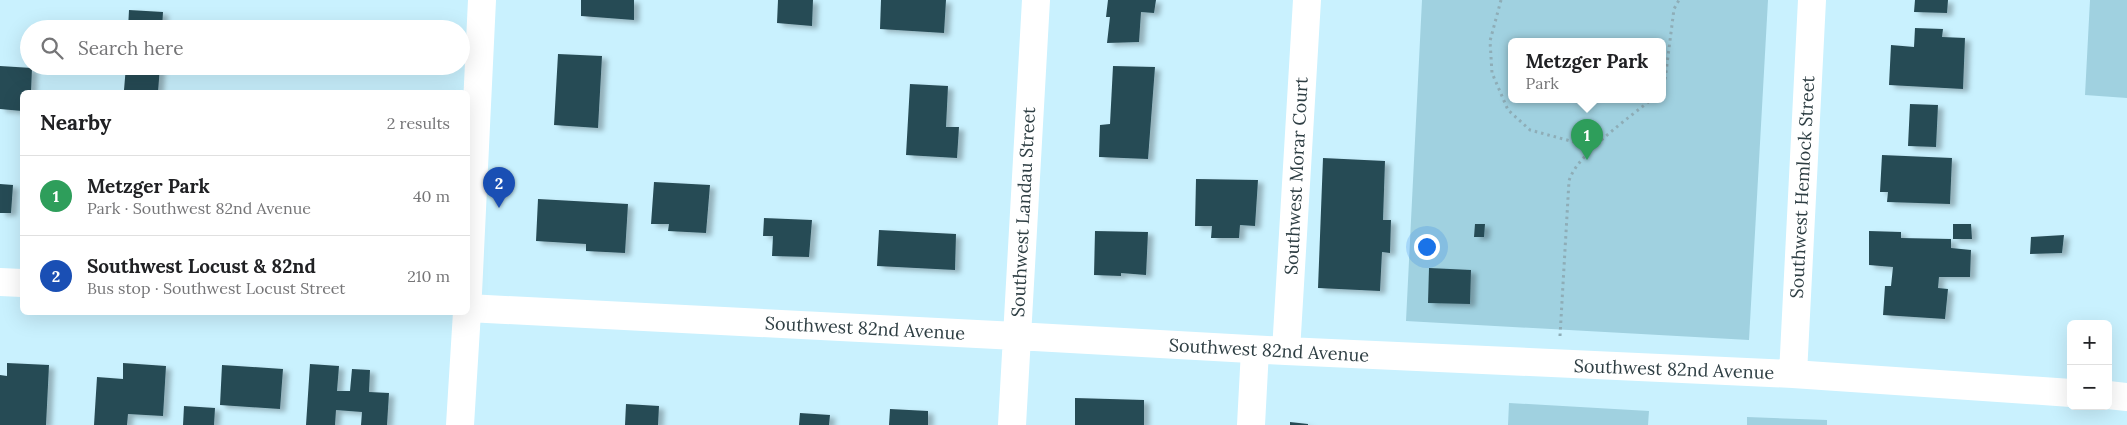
<!DOCTYPE html>
<meta charset="utf-8">
<style>
:root{--surface:#fff;--page:#f6f6f6;--text:#202124;--muted:#757577;--line:#e0e0e0;--accent:#0b8043}
body{margin:0;font-family:Lora,serif;background:var(--page);color:var(--text)}
.controls{position:absolute;right:15px;bottom:15px;display:grid;overflow:hidden;border-radius:8px;box-shadow:0 5px 20px #0002}
.controls button{width:45px;height:45px;display:grid;place-items:center;padding:0;border:0;border-bottom:1px solid var(--line);background:var(--surface);color:var(--text);font:25px sans-serif}
.you{position:absolute;left:1426px;top:246px;width:18px;height:18px;margin:-12px;border:4px solid #fff;border-radius:50%;background:#1a73e8;box-shadow:0 0 0 8px #1a73e833}
.badge{display:grid;place-items:center;width:32px;height:32px;border-radius:50%;background:var(--accent);color:#fff;font-size:16px;font-weight:700}
.pin{position:absolute;translate:-50% -41px;filter:drop-shadow(0 1px 2px #0008)}
.pin::after{content:'';position:absolute;top:26px;width:18px;height:15px;background:inherit;clip-path:polygon(0 0,100% 0,50% 100%)}
.popup{position:absolute;left:1508px;top:38px;width:158px;height:65px;box-sizing:border-box;display:grid;place-content:center;border-radius:8px;background:var(--surface);filter:drop-shadow(0 1px 4px #0005);font-size:16px;white-space:nowrap;color:var(--muted)}
.popup b{font-size:19px;color:var(--text)}
.popup::after{content:'';position:absolute;left:50%;top:100%;margin-left:-10px;border:10px solid transparent;border-top-color:var(--surface)}
.list{margin:0;padding:0;list-style:none}
h2{display:flex;justify-content:space-between;align-items:center;height:65px;margin:0;padding:0 20px;font-size:21px}
h2 small{font-size:16px;font-weight:400;color:var(--muted)}
.list li{display:grid;grid-template-columns:32px 1fr auto;gap:15px;align-items:center;box-sizing:border-box;height:80px;padding:0 20px;border-top:1px solid var(--line)}
.list b{display:block;font-size:19px;white-space:nowrap}
.list p{margin:0;font-size:16px;white-space:nowrap;color:var(--muted)}
.list em{font-size:16px;font-style:normal;color:var(--muted)}
.icon{flex:none;width:28px;height:28px;fill:none;stroke:currentColor;stroke-width:2;stroke-linecap:round;stroke-linejoin:round}
.map{position:relative;flex:none;width:2127px;height:425px;overflow:hidden}
.search{position:absolute;background:var(--surface);box-shadow:0 5px 20px #0002;left:20px;top:20px;width:450px;height:55px;display:flex;align-items:center;gap:12px;box-sizing:border-box;padding:0 18px;border-radius:28px;color:var(--muted);font-size:19px}
.panel{position:absolute;background:var(--surface);box-shadow:0 5px 20px #0002;left:20px;top:90px;width:450px;height:225px;border-radius:8px}
.map>svg:first-child{display:block}
.green{fill:#a0d1e0;fill-rule:evenodd}
.building{fill:#274b55;filter:url(#shadow)}
.lines{fill:none;stroke-linecap:round;stroke-linejoin:round}
.path{stroke:#8eadb7;stroke-width:3;stroke-dasharray:2.5 4;stroke-linecap:butt}
.minor{stroke:#fff;stroke-width:28}
.labels{text-anchor:middle;dominant-baseline:central;stroke-width:5;stroke-linejoin:round;paint-order:stroke}
.street-label{font-size:18px;fill:#2e3e43;stroke:#fff}
</style>
<div class="map">
<svg width="2127" height="425" viewBox="0 0 2127 425">
<defs>
<filter id="shadow"><feDropShadow dx="5.5" dy="3" stdDeviation="2.5" flood-color="#0004"/></filter>
</defs>
<rect width="100%" height="100%" fill="#c9f1fe"/>
<path class="green" d="M1422,0H1768L1749,340L1406,321ZM1512,41H1662V99H1512Z
M2090,0H2127V98L2085,95Z
M1509,403L1649,411L1648,425H1508Z
M1747,417L1827,420V425H1747Z"/>
<path class="building" d="M581,0H634V20L581,16Z
M778,0H813L812,26L777,23Z
M881,0H946L944,33L880,29Z
M1108,0H1156L1154,13L1141,12L1139,42L1107,43L1110,17H1106Z
M1915,0H1948L1947,13L1914,12Z
M129,10L163,12L162,29H128Z
M1915,28L1943,29L1942,37L1965,38L1963,89L1889,85L1891,45L1914,47Z
M558,54L602,56L598,128L554,125Z
M0,66L32,68L31,92H22V111L0,109Z
M126,66H160L158,92L124,90Z
M1113,66L1155,67L1148,159L1099,157L1100,125L1110,124Z
M910,84L948,86L946,127H959L957,158L906,155Z
M1910,104L1938,105L1936,147L1908,146Z
M1882,155L1952,158L1950,204L1887,202L1888,192H1880Z
M1323,158L1385,161L1383,220H1391L1390,253L1382,252L1380,291L1318,288Z
M1196,179L1258,180L1255,226L1240,225L1239,238H1211L1212,226H1195Z
M654,182L710,185L706,233L668,231L669,224H651Z
M0,184L13,185L11,213H0Z
M538,199L628,204L625,253L586,251V244L536,241Z
M764,218L812,220L809,257L772,256L773,236H763Z
M1475,224H1485L1484,237H1474Z
M1953,224H1971L1972,239H1953Z
M879,230L956,234L955,270L877,266Z
M1095,231L1148,232L1146,275L1121,273V276L1094,275Z
M1869,231L1901,232V238L1951,239V248L1971,250L1970,277H1939L1938,288L1948,289L1945,319L1883,315L1885,286H1891L1893,267L1869,265Z
M2064,235L2062,253L2030,254L2031,237Z
M1429,268L1471,270L1470,304L1428,303Z
M7,363L49,365L46,425H0V375L7,376Z
M123,363L166,366L163,416L128,414L127,425H94L97,377L123,379Z
M310,364L339,366L337,391H350L352,369L370,370L369,392L389,393L387,425H361L362,412L336,410L335,425H306Z
M222,365L283,369L280,409L220,405Z
M1075,398L1144,400V425H1075Z
M626,404L659,406L658,425H625Z
M184,406L215,408L214,425H183Z
M890,409L928,411V425H889Z
M800,413L830,415L829,425H799Z
M1290,422L1308,424V425H1290Z"/>
<g class="lines">
<path class="path" d="M1501,0L1490,41L1492,73L1508,110L1530,130L1589,146
M1662,85L1665,80L1674,9L1679,0
M1560,336L1569,181C1576,155 1630,117 1652,99"/>
<path class="minor" d="M0,282L22,283
M468,293L482,0
M468,308L1016,336L1286,351L1793,374L2071,393
M1286,351L1307,0
M1793,374L1812,0
M2108,395L2127,397
M460,425L467,312
M1012,425L1036,0
M1251,425L1255,350"/>
</g>
<g class="labels">
<g class="street-label">
<text transform="translate(1296 176) rotate(-87)">Southwest Morar Court</text>
<text transform="translate(1802 187) rotate(-87)">Southwest Hemlock Street</text>
<text transform="translate(1023 212) rotate(-87)">Southwest Landau Street</text>
<text transform="translate(865 328) rotate(3)">Southwest 82nd Avenue</text>
<text transform="translate(1269 350) rotate(3)">Southwest 82nd Avenue</text>
<text transform="translate(1674 369) rotate(2)">Southwest 82nd Avenue</text>
</g>
</g>
</svg>
<div class="controls">
<button>+</button>
<button>−</button>
</div>
<div class="you"></div>
<div class="pin badge" style="left:1587px;top:160px;background:#2e9e5b">1</div>
<div class="popup"><b>Metzger Park</b>Park</div>
<div class="pin badge" style="left:499px;top:208px;background:#1a4fb4">2</div>
<div class="search"><svg class="icon" aria-label="search" viewBox="0 0 24 24"><circle cx="10" cy="10" r="6"/><path d="M15 15l6 6"/></svg>Search here</div>
<section class="panel">
<h2>Nearby<small>2 results</small></h2>
<ul class="list">
<li><span class="badge" style="background:#2e9e5b">1</span><div><b>Metzger Park</b><p>Park · Southwest 82nd Avenue</p></div><em>40 m</em></li>
<li><span class="badge" style="background:#1a4fb4">2</span><div><b>Southwest Locust &amp; 82nd</b><p>Bus stop · Southwest Locust Street</p></div><em>210 m</em></li>
</ul>
</section>
</div>
